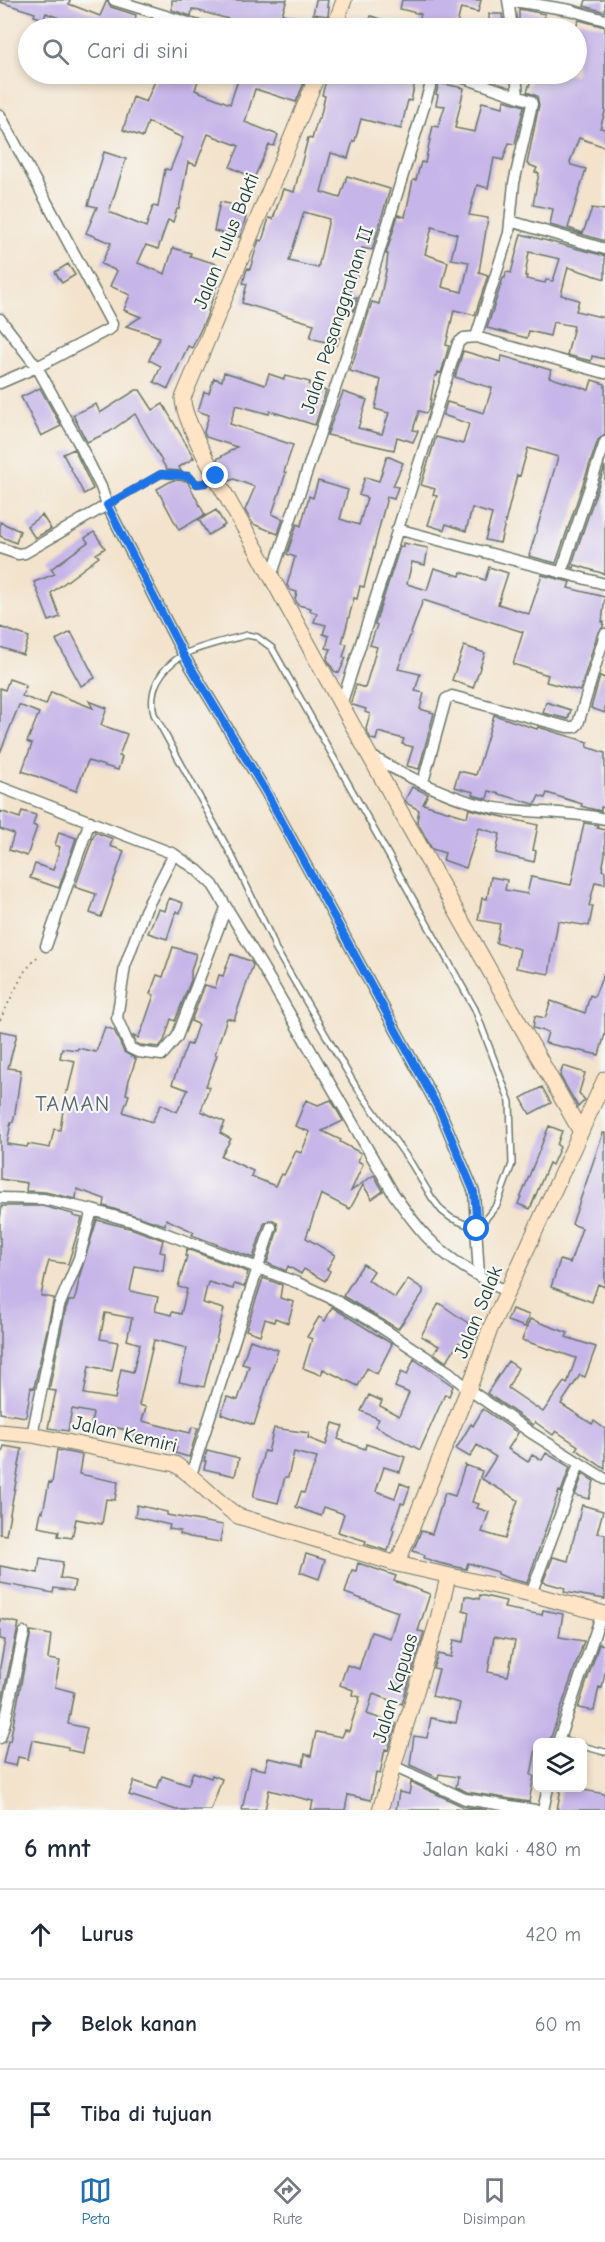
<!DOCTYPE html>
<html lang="id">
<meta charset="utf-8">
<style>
:root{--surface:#fff;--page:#f2f2f3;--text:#1f2937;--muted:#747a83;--line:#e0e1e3;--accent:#1f6fb2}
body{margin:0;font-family:"Comic Neue",sans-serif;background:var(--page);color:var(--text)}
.controls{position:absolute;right:18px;bottom:18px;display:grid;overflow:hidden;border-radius:9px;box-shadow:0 3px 9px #0003}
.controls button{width:54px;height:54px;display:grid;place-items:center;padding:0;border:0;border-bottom:2px solid var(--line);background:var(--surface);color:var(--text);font:30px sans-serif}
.stop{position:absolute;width:18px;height:18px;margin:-14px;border:4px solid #1a73e8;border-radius:50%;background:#fff}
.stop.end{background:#1a73e8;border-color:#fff;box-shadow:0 2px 6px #0008}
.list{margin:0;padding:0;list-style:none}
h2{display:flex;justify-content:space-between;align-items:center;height:78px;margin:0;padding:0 24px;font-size:26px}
h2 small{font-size:20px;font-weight:400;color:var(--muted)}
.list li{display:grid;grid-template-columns:39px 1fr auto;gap:18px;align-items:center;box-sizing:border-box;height:90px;padding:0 24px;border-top:2px solid var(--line)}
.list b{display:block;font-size:22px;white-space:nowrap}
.list em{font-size:20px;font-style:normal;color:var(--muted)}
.icon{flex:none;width:33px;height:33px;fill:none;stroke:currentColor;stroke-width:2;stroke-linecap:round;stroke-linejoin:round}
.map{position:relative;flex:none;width:605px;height:1810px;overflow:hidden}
.search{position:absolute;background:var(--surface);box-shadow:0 3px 9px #0003;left:18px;right:18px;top:18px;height:66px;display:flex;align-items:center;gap:15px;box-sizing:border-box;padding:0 21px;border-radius:33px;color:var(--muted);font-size:22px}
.sheet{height:348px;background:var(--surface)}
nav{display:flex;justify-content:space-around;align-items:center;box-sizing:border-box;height:84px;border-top:2px solid var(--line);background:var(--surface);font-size:16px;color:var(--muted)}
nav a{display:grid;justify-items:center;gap:3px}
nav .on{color:var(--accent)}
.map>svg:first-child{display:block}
.building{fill:#c6b5e8;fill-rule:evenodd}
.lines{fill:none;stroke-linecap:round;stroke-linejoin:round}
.lane-casing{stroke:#697769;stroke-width:8}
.street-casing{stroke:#697769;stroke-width:13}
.secondary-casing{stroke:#697769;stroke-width:17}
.path{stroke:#697769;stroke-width:2;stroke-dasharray:1.5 4.5;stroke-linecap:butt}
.lane{stroke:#fff;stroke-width:5}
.street{stroke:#fff;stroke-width:10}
.secondary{stroke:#ffe4c6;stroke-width:15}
.route{stroke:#1a73e8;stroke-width:8}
.labels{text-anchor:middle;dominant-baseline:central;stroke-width:4.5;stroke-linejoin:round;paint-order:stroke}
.street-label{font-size:20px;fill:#1f3d34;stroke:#f6f6f2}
.quarter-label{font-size:22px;letter-spacing:1.5px;fill:#596773;stroke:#f6f6f2}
</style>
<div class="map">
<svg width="605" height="1810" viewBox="0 0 605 1810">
<rect width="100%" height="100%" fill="#f6f6f2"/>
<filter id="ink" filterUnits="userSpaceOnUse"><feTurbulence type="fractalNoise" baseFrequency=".0167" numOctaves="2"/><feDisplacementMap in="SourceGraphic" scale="12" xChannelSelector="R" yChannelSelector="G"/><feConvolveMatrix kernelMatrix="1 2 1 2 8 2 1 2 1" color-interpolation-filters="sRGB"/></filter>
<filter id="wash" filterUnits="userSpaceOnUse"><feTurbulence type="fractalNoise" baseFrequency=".008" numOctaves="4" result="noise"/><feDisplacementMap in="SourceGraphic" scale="24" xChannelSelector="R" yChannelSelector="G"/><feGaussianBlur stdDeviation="1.35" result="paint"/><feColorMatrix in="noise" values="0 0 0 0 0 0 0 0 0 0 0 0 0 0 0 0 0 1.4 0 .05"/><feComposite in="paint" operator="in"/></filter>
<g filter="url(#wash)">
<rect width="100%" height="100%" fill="#f3e3cc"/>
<g id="blocks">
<path class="building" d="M0,0H70L69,4L100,16L107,0L111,7L136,15L134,28H67L69,22L46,13L44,19L34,16L35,13L0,2Z
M172,0H214L223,2L224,0H287L282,14L325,23L324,28H253L254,26L192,9L191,16L172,10Z
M316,0H328L327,6L329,7L328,16L313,14Z
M402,0H481L478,12L461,8L456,28H417L421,14L400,9Z
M586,0H605V12L584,6Z
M519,9L545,14L542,28H528L529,23L519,21Z
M489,14H502L504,28H489Z
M371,16L402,26L401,28H367Z
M579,20L605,27V112L600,128L605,129V147L579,138L570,162L571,165L586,169L568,228L583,233L592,208L605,210V241L550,225L553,209L533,205L539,173L535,172L537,168L527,164L539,105L537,96L527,92L533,74H576V27Z
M158,74L173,81L175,74H200L195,90L230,104L240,74H290L306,78L296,102L255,89L245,122L278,135L274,146L269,145L254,178L230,167L239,146L208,134L196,165L188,162L179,209H177L173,222L168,220L158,249L146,245L138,263L165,274L173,248L191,253L190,256L217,264L211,283L217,285L206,318L192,348L188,346L168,389L154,382L161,366L149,360L160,337L126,326L141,317L124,310L130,295L110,286L117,271L101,264L111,243L86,233L97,207L88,205L104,152L126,159L109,212L146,227L153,206L158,207L165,169L170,170L183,138L148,122L143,137L123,130L133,97L146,102Z
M328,74H353L363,77L364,74H367L394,83L395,74L416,77L411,101L408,100L401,129L361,119L355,141H353L348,158L331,153L321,192L340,198L347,176L390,189L372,250L362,248L358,272L349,296L357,298L353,311L343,310L336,333L340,334L337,345L310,338L314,324L242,303L247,284L243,283L246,272L248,268L250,269L257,246L259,240L262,241L269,218L273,219L283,189L294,192L308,138L312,139L318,118H320L325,96L322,95ZM304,212L329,219L318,268L289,261Z
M439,83L464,88L455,128L475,132L482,102L503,107L504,100L524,106L515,144L509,143L503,160L494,158L488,188L477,185L469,215L488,218L479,272L488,275L475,315L454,310L446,345L449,346L441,373L438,372L437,376H435L429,409L426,413L419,411L413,430L418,431L413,442L397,437L394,450L327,435L343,392L367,400L358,428L382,434L389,413L375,409L381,380L350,371L372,302L379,304L386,271L388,254H386L398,215L405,217L413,180H416L421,162L425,163L433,126L438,127L445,106L436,105L438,95L436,94ZM432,227L457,234L451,259L469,262L462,292L442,287L448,262L425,254Z
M220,202L240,206L238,216L246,217L240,237L214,231Z
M521,234L605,256V279L568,267L561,295L579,300L576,311L605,318V359L592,356L591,361L567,355L574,326L553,322L550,336L529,331L527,338L487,328L503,278H505L506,272L511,273ZM529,252L560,259L553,281L546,280L545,283L526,279L527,276H525Z
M68,264L75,275L62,283L55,272Z
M463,351L501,362L502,356L551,370L549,377L589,390L592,380L605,384V435L598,440L556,563L529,556L558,457L528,448L520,476L517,475L500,543L485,540L492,514L472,508L466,531L446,524L444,530L428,525L437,496L433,495L435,489L421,485L436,437L463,444L469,424L443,415L447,402L484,413L492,388L455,377Z
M224,372L265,385L269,374L284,379L285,376L310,382L309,385L326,391L315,425L270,411L269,414L236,405L230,424L293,445L284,472L286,473L272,514L283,519L278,534L253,524L245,510L255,487L234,479L229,481L217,459L237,447L206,437L204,432L209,415L198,411L204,392L209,393L214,378L222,381Z
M40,388L61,426L41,436L21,397Z
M136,390H140L153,410L163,404L194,458L179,467L181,471L167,470L135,414L109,432L87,442L73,415L96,404L100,413Z
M74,449L93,489L84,494L63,454Z
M387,456L403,463L393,486L398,487L394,499L387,497L364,587L360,586L357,599L354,598L342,643L347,644L343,657L346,658L339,673L334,671L327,659L331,649L326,648L329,636L323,634L326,625L314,622L317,613L310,611L311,608L298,605L295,599L297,592L290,590L287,585L295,557L287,554L297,524L301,526L309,496L313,498L318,481L348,490L340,519L359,525L367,498L359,495L365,477L379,481Z
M605,466V574L575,565L574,568L571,567Z
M173,480L187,481L205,515L179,530L157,489Z
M216,510L225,525L208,535L199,520Z
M42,515L51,529L35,538L27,526Z
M0,522L20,531L16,543L0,536Z
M94,532L105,548L96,554L99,557L51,593L60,617L49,621L34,582L55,574L51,569L88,542L85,538Z
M403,543L428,548L425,565L412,562L407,584L427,590L434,568L460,576L461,572L485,580L489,567L508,573L498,604L529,614L542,575L570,582L568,588L605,597L602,622H604L603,627L597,635L580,691L546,682L548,675L513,664L523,632L423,600L398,669L420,674L415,691L424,693L420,709L434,713L419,769L407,766L413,747L402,744L404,739L378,732L376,740L371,739L366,729L370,714L365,712L366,709L353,705L351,702L356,685L365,688L377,647L370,645L377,625L375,624L400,546L403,547Z
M0,627L29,637L23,655L0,647Z
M71,632L95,678L81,686L56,640Z
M464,646L485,653L473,688L452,680Z
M600,676L605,678V713L591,708Z
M9,679L26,685L22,696L46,705L51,692L93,708L89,701L107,708L101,725L127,734L119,756L122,757L118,770L88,761L76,791L22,771L32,744L27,742L39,713L19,705L0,753V688L5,690Z
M546,702L571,710L568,719L543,713Z
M494,715L537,729L538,727L588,742L587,747L605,753V808L601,807V811L588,808L581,806L582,804L547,793L545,798L539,796L535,804H534L489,791L487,799L473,795L474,792L454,787L459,771L476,775Z
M412,787L428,794L423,804L467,817L469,809L538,825L533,850L536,851L534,862L496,853L500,834L479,828L466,868L443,860L445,853L432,849L417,821L419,810L408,804L405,800Z
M0,811L20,818L22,811L36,815L33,825L37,827L27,856L9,850L14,834L0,829Z
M584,823L598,825L597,828L605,830V855L602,870L605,871V884L595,882L589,906H593L589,926L558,921L549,974L516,968L520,949L496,943L500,924L478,920L482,898L487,899L491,877L507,880L505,890L527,894L531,877L571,885Z
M59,832L76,838L59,888L30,878L35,864L53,870L60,847L55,845Z
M95,832L113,839L110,846L124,851L101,917L90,913L96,894L75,887Z
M169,898L183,903L180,913L176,911L167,939L148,933L158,909L165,911Z
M173,947L196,954L191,971V980L175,1021L171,1019L164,1041L159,1047L140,1045L136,1043L133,1036L138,1038L143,1027L154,995L150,994L157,975L163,977Z
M231,954L250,961L253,965L234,1020L227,1018L215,1054L217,1055L206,1086L209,1087L201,1111L225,1122L220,1133L231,1139L221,1156L253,1171L251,1176L275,1186L281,1174L284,1175L296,1151L301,1153L310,1132L295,1126L306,1100L318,1105L331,1100L343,1121L322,1131L341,1140L340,1142L361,1153L358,1161L363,1164L351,1191L374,1175L383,1191L372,1199L363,1185L350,1209L321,1194L306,1238L335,1255L327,1269L330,1271L325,1281L304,1269L301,1274L288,1266L286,1271L267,1263L278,1229L277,1222L273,1220H269L264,1224L253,1258L192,1235L194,1232L166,1219L165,1225L104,1206L105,1199L77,1189L76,1199L45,1192L26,1191L27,1183L0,1179V1031L17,1034L8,1068L21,1070L15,1113L13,1122H11L7,1144L27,1147L28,1144L50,1148L54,1129L60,1130L66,1091H68L75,1061L60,1058L62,1048L77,1050L78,1048L96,1052L105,1027L114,1030L124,1052L136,1059L129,1080L126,1094L129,1095L123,1112L152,1122L161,1104L177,1112L188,1090L172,1084L187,1044L191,1045L198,1024L191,1021L205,985L215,988L219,975L223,976Z
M605,971V1034L599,1055L545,1043L548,1032L533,1028L535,1016L545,1018L551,1001L585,1013L590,995L594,997Z
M563,1066L585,1073L579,1093L585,1100L578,1107L560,1076Z
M542,1087L551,1103L530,1114L521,1098Z
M549,1126L562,1131L557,1145L560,1147L552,1165L549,1163L530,1209L518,1204Z
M603,1133H605V1287L598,1284L592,1302L551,1287L560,1260L570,1263L582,1228L572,1224Z
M2,1206H42L73,1214V1216L82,1218L68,1264L49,1261L46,1271L41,1296L54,1298L34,1388L31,1387L26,1417L0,1413V1219Z
M97,1220L133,1229L163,1240L160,1252L165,1253L163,1271L135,1266L130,1291L158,1297L155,1311L171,1315L172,1312L181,1314L187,1289L178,1287L187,1256H185L187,1249L248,1272L244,1287L234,1284L233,1289L208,1282L203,1303L224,1309L204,1387L179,1382L187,1348L154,1340L139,1405L146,1407L142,1421L190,1433L192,1427L198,1428L189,1457L175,1453L177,1447L148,1439L147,1445L133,1441L135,1432L110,1426L109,1435L90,1431L93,1413L72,1409L68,1431L48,1428L56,1391L49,1390L66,1308L69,1301H74L76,1295L80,1274ZM105,1313L132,1318L127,1340L140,1344L133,1372L121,1369L115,1399L84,1394L89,1366L112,1371L118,1342L100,1339Z
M363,1264L374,1271L368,1280L395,1298L408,1279L423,1289V1293L398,1329L343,1296Z
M263,1278L282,1285L280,1298L294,1302L288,1323L275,1318L274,1322L265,1319L260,1335L246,1330Z
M439,1303L478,1330L477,1335L469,1349L459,1342L446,1362L434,1353L439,1346L421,1336Z
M332,1307L392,1344L377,1374L367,1368L358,1386L323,1369L321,1375L303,1368L312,1339L307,1337L319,1317L325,1321Z
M512,1309L529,1315L525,1327L507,1321Z
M530,1319L568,1333L566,1337L596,1347L585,1377L580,1375L561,1404L592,1424L594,1421L605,1429V1469L576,1449L578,1446L556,1431L553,1435L535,1422L533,1425L487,1393L508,1361L518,1368L508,1388L543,1412L564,1382L567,1384L576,1358L522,1340Z
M250,1340L278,1350L254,1425L221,1414L227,1397L238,1400L249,1366L242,1364Z
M414,1359L453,1386L449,1396L445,1394L420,1450L375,1426L379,1419L361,1411L369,1395L382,1401L380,1406L399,1416L409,1393L395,1387L401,1372L407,1375Z
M483,1409L518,1433L508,1449L528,1462L532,1455L542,1460L546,1453L570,1467L561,1492L559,1491L527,1583L510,1579L498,1574V1572L468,1563L466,1569L439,1563L424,1558L425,1555L413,1551L421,1531L432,1534L445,1493L455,1496L465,1465L482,1471L472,1502L479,1504L477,1508L489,1512L482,1532L505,1539L518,1500L482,1479L496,1457L477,1445L470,1457L456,1449L471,1424L473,1426Z
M333,1423L343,1426L338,1439L365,1449L366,1444L405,1457L400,1472L384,1467L376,1491L395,1498L400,1483L410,1487L404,1504L401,1503L392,1529L394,1530L388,1551L365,1544L366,1541L338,1532L344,1514L324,1507L321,1516L296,1507L301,1492L304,1493L317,1458L294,1452L288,1477H285L278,1503L253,1497L264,1451L268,1452L274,1428L309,1433L308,1438L326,1445Z
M4,1446L22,1449L6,1535L0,1534V1460Z
M57,1450L82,1455L79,1474L118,1482L115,1500L106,1499L102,1524L76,1519L72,1538L58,1536L59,1531L38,1527L41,1511L43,1512L49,1482L52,1483Z
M207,1450L239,1458L235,1476L204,1469L206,1461H204Z
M583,1474L594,1481L589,1499L575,1495Z
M137,1505L167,1512V1515L223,1525L220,1542L190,1537L180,1534V1531L169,1529L170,1525L135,1517Z
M582,1505L603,1511L597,1533L605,1534V1599L564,1592L565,1588L543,1582L553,1557L568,1561Z
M306,1554L325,1560L319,1579L300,1572Z
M40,1558L63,1562L60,1578L75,1581L73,1591L54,1588L53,1593L0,1583V1566L38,1573Z
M358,1563L396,1576L394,1581L430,1594L418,1631L424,1632L402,1704L373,1694L367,1714L396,1724L388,1750L385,1749L380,1774L376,1773L371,1800L348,1795L345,1810H311L313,1801L269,1790L265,1810H242L251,1767L265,1770L268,1758L303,1765L305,1754L311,1756L316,1732L342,1737L345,1730L349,1731L360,1697L352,1695L353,1690L340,1685L347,1665L359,1669L371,1632L390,1638L398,1612L345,1593L352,1570L356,1571Z
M480,1595L506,1601L504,1608L542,1615L543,1610L563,1614L559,1637L584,1641L549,1743H537L531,1775L534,1776L529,1802L467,1792L456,1787L458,1777L439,1774L438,1778L410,1765L414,1736L427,1738L431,1718L456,1723L460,1703L432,1696L439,1669L433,1668L438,1654L451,1657L454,1640L464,1642L469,1612L463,1610L465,1596L479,1599ZM494,1637L515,1641L508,1676L488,1672Z
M0,1619L19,1623L0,1709V1667L5,1640L0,1639Z
M31,1631L51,1635L48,1659L60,1661L55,1687L74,1692L68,1724L87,1728L82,1753L68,1750V1747L32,1740L28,1759L18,1757L16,1766L3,1763L8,1741H10Z
M599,1644L605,1645V1672L602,1688L599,1687L594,1711L578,1708Z
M193,1772L211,1778L212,1775L222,1779L211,1810H176L129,1795L134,1781L157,1789L162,1776L188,1785Z
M411,1782L462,1806L487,1810L455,1808V1810H396L399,1792L409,1794Z
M561,1788H573L605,1794V1810H557Z"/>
</g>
</g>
<g filter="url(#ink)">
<use href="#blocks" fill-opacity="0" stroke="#697769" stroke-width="1.5"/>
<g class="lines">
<g class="lane-casing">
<path id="lane" d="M107,505L161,474L188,476L197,484L205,483L213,478
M247,635L257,637L272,648L475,1009L510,1102L512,1164L497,1205L477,1229L451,1218L442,1211L432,1198L411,1163L355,1085L276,950L272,939L234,860L154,714C148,689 161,668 183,655C196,647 232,639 247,635Z
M559,1739L571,1742
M582,1746L605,1752"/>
</g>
<g class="street-casing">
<path id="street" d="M114,0L205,28
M508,0L570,10L605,20
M508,0L512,28
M453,74L531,101L532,104L514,183L509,233L476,337
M516,74L518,96
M0,115L112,324L111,328L37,367L0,383
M510,221L605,249
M0,319L37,367L81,447L101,487L107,505L183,654L266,792L441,1113L474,1192L479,1276
M397,529L605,584
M0,548L18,554L25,553L107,505
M561,573L605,442
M271,577L357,324L434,74
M341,705L458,343L464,338L476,337L605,373
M371,756C406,776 450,799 490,807C528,814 567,810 605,819
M423,782L446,699L452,696L567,727H575L578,724L605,634
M0,787L174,854L197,870L213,885L262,966L393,1193C405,1210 417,1228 432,1242C453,1263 482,1278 507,1292
M174,854L145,911L125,966L117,1018L130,1048L138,1052L162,1055L177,1037L226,908
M46,946L90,821
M0,1198L43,1199L92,1210L135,1222L298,1283L333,1299L373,1322L450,1373L468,1389L530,1432L605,1479
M32,1435L59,1306L79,1258L92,1210
M191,1475L271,1227
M531,1594L579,1464
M5,1722L24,1633
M0,1738L5,1722L0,1721
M558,1742L602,1613
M393,1766L465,1799L535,1810
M543,1810L548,1788"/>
</g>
<g class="secondary-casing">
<path id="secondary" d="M334,28L344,0
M318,74L183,398C181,423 243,525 258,552C363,747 472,940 581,1132
M0,1432L32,1435L175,1464C198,1479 215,1501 238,1516L397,1564L531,1594L605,1614
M397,1564L474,1375L490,1329L605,1079
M380,1810L438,1619L448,1577"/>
</g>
<path class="path" d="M0,1020L24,972L40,954"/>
<use href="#lane" class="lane"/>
<use href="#street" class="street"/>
<use href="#secondary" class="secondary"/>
</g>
</g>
<g class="lines" filter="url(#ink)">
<path class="route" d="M216,476L205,483L197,484L188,476L161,474L107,505L183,654L266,792L441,1113L474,1192L477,1229"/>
</g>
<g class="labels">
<g class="street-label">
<text transform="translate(226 241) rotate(-68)">Jalan Tulus Bakti</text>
<text transform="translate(337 320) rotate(-72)">Jalan Pesanggrahan II</text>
<text transform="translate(478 1312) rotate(-68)">Jalan Salak</text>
<text transform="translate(125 1434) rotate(13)">Jalan Kemiri</text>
<text transform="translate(395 1688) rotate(-73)">Jalan Kapuas</text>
</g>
<g class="quarter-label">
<text x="73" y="1104">TAMAN</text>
</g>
</g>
</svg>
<div class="controls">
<button><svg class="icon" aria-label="layers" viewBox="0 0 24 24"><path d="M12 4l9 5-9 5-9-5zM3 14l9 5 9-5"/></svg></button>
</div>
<div class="stop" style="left:477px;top:1229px"></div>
<div class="stop end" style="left:216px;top:476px"></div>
<div class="search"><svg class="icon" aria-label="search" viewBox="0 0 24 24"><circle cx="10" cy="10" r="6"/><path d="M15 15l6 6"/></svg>Cari di sini</div>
</div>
<section class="sheet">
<h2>6 mnt<small>Jalan kaki · 480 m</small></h2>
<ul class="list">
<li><svg class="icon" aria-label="ahead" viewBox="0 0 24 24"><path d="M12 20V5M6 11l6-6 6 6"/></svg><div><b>Lurus</b></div><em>420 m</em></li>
<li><svg class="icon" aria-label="right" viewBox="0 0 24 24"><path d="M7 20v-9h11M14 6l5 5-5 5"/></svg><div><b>Belok kanan</b></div><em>60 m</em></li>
<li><svg class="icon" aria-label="arrive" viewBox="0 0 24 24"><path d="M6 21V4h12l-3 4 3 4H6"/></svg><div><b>Tiba di tujuan</b></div></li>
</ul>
</section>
<nav>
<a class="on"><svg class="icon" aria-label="map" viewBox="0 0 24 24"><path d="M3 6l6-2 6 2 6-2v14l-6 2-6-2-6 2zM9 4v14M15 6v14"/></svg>Peta</a>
<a><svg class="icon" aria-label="directions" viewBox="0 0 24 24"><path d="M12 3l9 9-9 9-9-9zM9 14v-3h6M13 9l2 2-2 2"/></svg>Rute</a>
<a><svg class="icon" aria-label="saved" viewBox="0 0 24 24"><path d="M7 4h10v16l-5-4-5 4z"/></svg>Disimpan</a>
</nav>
